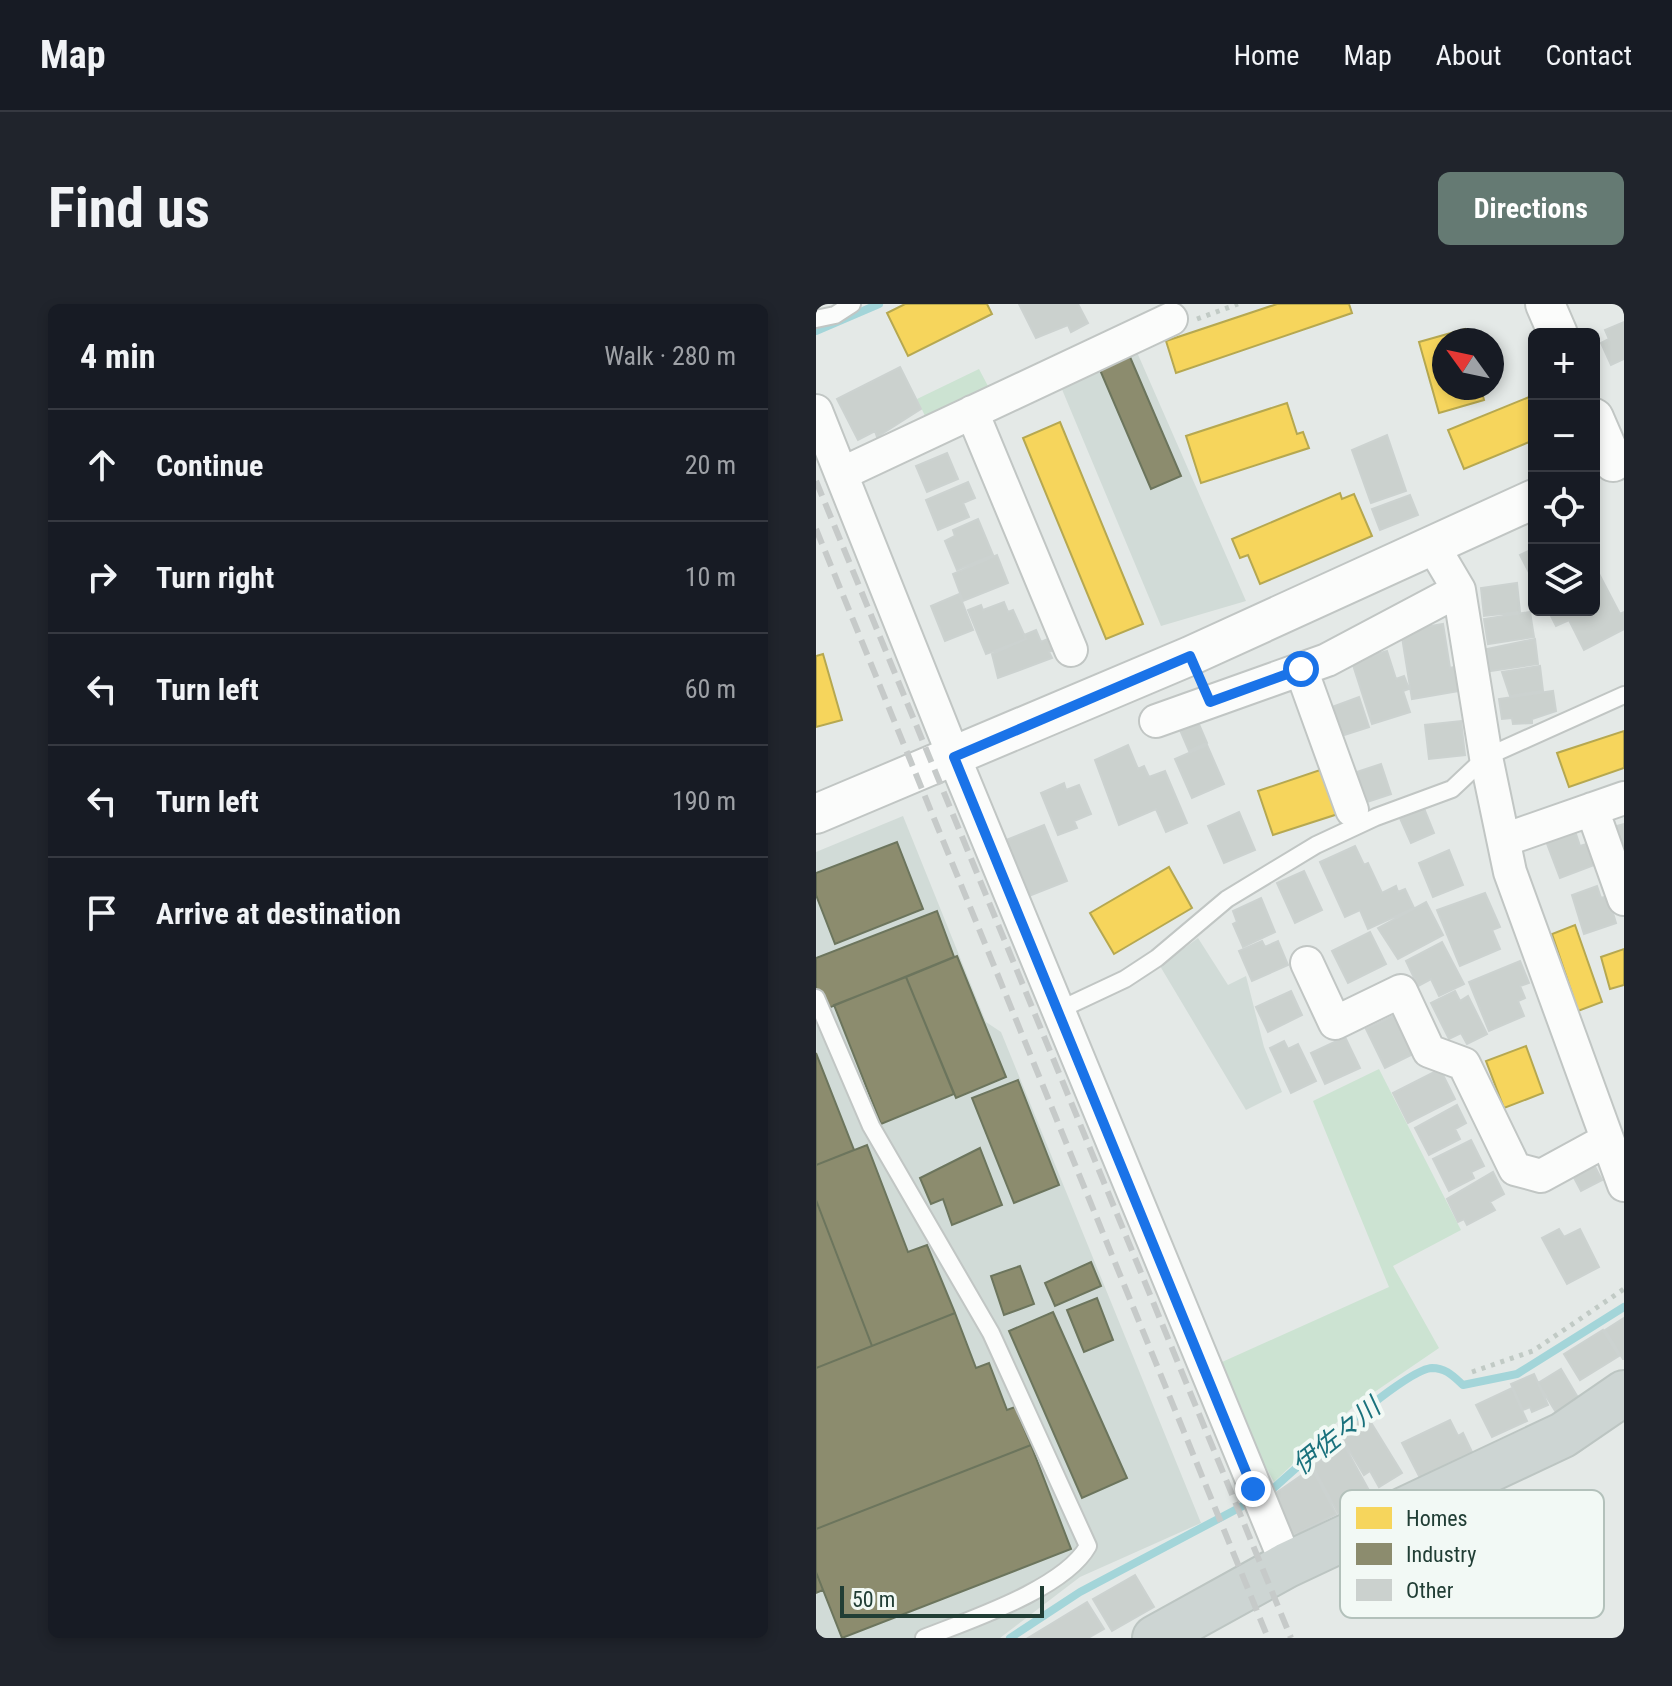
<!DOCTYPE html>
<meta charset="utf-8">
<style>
:root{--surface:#171b24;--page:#20242c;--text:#f1f3f6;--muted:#9ea1a6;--line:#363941;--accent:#657a73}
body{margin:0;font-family:"Roboto Condensed","Noto Sans JP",sans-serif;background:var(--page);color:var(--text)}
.controls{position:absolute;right:24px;top:24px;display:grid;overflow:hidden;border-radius:12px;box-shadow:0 4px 12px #0003}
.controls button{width:72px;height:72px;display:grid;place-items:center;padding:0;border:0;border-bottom:2px solid var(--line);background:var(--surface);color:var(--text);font:40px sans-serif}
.compass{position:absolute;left:616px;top:24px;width:72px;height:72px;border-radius:50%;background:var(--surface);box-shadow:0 4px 12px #0003;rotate:303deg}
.scale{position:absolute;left:24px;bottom:20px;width:204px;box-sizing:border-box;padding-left:8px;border:4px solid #213e35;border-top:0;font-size:22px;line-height:28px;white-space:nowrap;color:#213e35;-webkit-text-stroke:6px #f2f9f5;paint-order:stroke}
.stop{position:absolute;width:24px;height:24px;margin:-18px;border:6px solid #1a73e8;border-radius:50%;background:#fff}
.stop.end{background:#1a73e8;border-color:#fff;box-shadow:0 2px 8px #0008}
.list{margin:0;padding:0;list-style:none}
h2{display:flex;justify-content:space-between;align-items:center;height:104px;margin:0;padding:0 32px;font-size:34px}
h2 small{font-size:26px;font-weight:400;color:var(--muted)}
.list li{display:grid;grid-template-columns:52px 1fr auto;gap:24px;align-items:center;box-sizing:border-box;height:112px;padding:0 32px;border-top:2px solid var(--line)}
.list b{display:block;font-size:30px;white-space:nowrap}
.list em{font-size:26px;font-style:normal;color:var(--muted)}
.icon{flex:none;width:44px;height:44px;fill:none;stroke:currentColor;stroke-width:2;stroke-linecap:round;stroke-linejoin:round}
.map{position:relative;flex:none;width:808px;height:1334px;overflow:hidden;border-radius:12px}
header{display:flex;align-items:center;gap:48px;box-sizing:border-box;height:112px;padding:0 40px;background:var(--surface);border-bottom:2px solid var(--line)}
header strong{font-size:38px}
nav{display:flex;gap:44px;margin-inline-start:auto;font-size:28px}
.intro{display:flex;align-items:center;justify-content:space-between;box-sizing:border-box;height:192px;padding:0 48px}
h1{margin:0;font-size:56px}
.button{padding:20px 36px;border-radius:12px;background:var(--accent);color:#fff;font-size:28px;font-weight:700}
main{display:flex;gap:48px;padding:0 48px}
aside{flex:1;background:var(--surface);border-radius:12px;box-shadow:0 4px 12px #0003}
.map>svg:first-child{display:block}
.built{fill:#d1dbd7}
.green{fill:#cce3d2}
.homes{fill:#f6d55c;stroke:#b6a850;stroke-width:2}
.industry{fill:#8c8c6e;stroke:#6c755d;stroke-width:2}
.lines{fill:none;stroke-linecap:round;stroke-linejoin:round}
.stream{stroke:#a3d5d9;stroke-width:8}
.building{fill:#cbd1ce;stroke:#ccd2d0;stroke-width:2}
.service-casing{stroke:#c1c6c4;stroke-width:20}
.minor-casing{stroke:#c1c6c4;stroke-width:36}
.tertiary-casing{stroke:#c1c6c4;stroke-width:42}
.primary-casing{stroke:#bcc5c2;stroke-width:48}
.path{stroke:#c1cac5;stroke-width:5;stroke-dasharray:4 6;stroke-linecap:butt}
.service{stroke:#fbfcfb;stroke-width:16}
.minor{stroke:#fbfcfb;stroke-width:32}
.tertiary{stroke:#fbfcfb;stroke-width:38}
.primary{stroke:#cdd5d3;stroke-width:44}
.rail{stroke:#c6cac9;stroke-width:6;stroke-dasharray:16 8;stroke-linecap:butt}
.route{stroke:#1a73e8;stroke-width:10}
.labels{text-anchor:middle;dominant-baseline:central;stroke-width:8;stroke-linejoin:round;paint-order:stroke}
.water-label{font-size:26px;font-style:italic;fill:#19717c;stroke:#f2f9f5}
.key{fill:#f2f9f5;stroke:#b3c1bb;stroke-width:2}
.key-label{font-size:22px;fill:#213e35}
</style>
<header>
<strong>Map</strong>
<nav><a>Home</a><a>Map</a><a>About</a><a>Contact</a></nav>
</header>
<div class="intro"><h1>Find us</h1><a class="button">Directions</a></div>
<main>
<aside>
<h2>4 min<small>Walk · 280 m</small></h2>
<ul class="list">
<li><svg class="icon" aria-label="ahead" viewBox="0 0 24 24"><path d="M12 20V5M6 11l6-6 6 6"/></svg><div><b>Continue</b></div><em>20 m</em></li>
<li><svg class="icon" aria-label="right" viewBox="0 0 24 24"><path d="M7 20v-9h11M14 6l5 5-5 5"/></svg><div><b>Turn right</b></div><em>10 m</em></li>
<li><svg class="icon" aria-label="left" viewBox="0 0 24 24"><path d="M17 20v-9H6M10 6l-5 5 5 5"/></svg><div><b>Turn left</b></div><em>60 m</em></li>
<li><svg class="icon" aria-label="left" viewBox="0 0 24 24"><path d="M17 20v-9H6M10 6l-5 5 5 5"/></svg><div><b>Turn left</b></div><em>190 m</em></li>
<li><svg class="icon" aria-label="arrive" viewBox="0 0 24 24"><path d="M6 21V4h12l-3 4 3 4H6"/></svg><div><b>Arrive at destination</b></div></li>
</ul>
</aside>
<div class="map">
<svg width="808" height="1334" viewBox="0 0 808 1334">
<rect width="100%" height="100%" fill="#e4e9e7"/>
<path class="built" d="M320,46L430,297L345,322L245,83Z
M87,512L170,718L185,728L385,1219L264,1273L184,1334H0V548Z
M382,634L412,681L430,672L448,743L466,788L430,806L344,662Z"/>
<path class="green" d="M163,65L173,84L110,114L101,95Z
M563,765L645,926L577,962L623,1044L538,1102L458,1178L395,1063L573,983L497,797Z"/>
<path class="homes" d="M89,0H171L176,10L92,52L71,9Z
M461,0H533L536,9L360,69L350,37Z
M649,25L652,36H628V84H665L668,96L623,109L603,38Z
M718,91V136L648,165L632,126Z
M471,99L481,130L487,128L493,144L385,179L370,132Z
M244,118L327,320L290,335L207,134Z
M524,189L526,195L538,190L556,232L444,280L432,251L424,254L416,235Z
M7,350L26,416L0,423V352Z
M808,427V464L753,483L741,449Z
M510,464L525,509L457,531L442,487Z
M353,563L376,604L298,650L274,609Z
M759,621L786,698L762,707L736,630Z
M808,645V681L794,685L785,653Z
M710,742L727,789L688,804L670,757Z"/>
<path class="industry" d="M314,53L365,172L335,185L284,66Z
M81,538L107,605L19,640L0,591V569Z
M121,607L138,653L0,709V654Z
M141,652L190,773L140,794L90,673Z
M90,673L138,790L65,820L18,701Z
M0,749L38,846L0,861Z
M202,776L243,881L198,899L156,794Z
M51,841L92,948L111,941L139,1009L56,1042L0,896V861Z
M164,844L186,901L136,921L127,895L115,900L104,874Z
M0,896L56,1042L0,1064Z
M275,958L285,982L239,1002L229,979Z
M204,962L218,1000L188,1011L175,972Z
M281,994L297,1036L268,1048L251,1006Z
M237,1008L311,1174L266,1194L193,1027Z
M139,1009L160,1064L173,1059L191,1106L199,1103L215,1141L0,1225V1064Z
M215,1141L255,1245L26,1334L0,1268V1225Z
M0,1268L7,1286L0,1289Z"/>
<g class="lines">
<path class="stream" d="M0,27L63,0
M451,1190C477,1167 588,1065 616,1064C630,1064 637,1072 647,1081L701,1070L808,1003
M194,1334L264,1288L438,1196"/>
</g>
<path class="building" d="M203,0H262L272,19L255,28L252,21L220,34Z
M808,18V55L795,61L785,39L793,35L789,26Z
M84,63L105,105L61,133L59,127L42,136L21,95Z
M571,131L590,187L555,199L536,146Z
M131,149L142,175L111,188L100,162Z
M152,178L159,194L147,199L153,213L122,226L110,196Z
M594,191L602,211L564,226L556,205Z
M162,215L177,251L141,266L129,237L139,232L137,226Z
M718,244V278L704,251Z
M181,251L192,279L147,297L137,270Z
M782,268L804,310L808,308V325L768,346L753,316L740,322L732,306H778V270Z
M701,279L704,308L668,312L665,284Z
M143,290L157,326L129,337L115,302Z
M188,298L192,308L197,306L210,335L170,350L152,306L165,301L167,306Z
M714,308L718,333L672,340L668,315Z
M627,320L634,364L638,363L643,387L596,395L585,327Z
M220,326L225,338L234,334L239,345L233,348L236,354L182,374L176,350L210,335L208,331Z
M719,335L722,360L674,367L671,345Z
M571,347L580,375L588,372L593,385L587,387L594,408L556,420L536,358Z
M724,362L727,387L694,392L686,368Z
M737,387L740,407L716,415V419L697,420L696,414L686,415L683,395Z
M543,393L553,423L522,433L513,404Z
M645,417L649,451L613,455L609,421Z
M382,418L391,439L373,447L364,426Z
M312,441L322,465L328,462L333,473L349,467L371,519L350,528L340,505L303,521L279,456Z
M391,441L408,480L376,494L359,455Z
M565,460L575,490L545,500L535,470Z
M248,479L250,486L263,481L275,510L258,517L261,524L242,531L225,489Z
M607,502L618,529L595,539L583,512Z
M423,508L439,546L408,559L392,522Z
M808,520V544L801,522Z
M228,521L251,577L213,592L190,536Z
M759,527L764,542L774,539L781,560L744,574L730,537Z
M539,542L548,561L552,559L566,589L580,582L582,588L589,585L598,604L552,625L544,606L529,613L504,558Z
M633,546L647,581L617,593L603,559Z
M488,567L506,606L479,619L461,579Z
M781,582L785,594L792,592L800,619L768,630L756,591Z
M669,589L684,623L676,626L684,645L644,662L621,606Z
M445,594L459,628L427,643L417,620L421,618L417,607Z
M610,598L627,631L582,655L562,624Z
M554,628L570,660L532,679L516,647Z
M446,637L449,643L462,637L472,661L436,677L423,647Z
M626,638L648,680L623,692L615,675L602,682L590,657Z
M704,657L713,679L704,682L709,694L702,697L708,712L673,727L653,678Z
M475,687L486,711L452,728L440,703Z
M639,687L644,697L652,692L671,730L651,740L645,729L633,735L615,699Z
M577,712L581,719L586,716L601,748L569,764L550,725Z
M529,733L544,764L509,780L495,749Z
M468,737L472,745L482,740L500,777L475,789L454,744Z
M624,765L639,795L592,819L577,789Z
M641,801L650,819L639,825L644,835L613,851L599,824Z
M655,836L668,862L655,868L658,874L633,887L617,855Z
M777,859L786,876L765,887L756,870Z
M677,868L688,890L674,898L679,906L651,921L648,915L642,918L631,895Z
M743,925L748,933L764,925L783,963L751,980L726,934Z
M808,1014V1055H807L789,1026Z
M787,1026L803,1052L764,1076L748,1050Z
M745,1065L764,1097L741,1110L722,1079Z
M718,1070L732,1101L716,1108L714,1103L707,1106L695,1080Z
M696,1084L711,1117L676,1133L660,1101Z
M551,1112L586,1169L563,1183L554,1167L548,1171L523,1129Z
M634,1116L642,1132L647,1129L656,1148L604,1174L586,1139Z
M527,1139L555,1190L522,1209L496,1161L505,1156L503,1152Z
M496,1164L520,1210L476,1232L457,1191Z
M319,1271L338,1303L296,1327L277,1295Z
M271,1298L288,1325L272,1334H212Z"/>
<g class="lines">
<g class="service-casing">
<path id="service" d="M0,15L19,11L36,0
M0,694L55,822L175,1029L272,1242C248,1285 153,1316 108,1334
M243,706L309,675L341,654L411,595L500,541L560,513L636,485L670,453L808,391"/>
</g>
<g class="minor-casing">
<path id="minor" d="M0,107L138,453L471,1261
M156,108L255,346
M25,170L355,15
M617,242L643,286L670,453L694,568L808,881
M485,365L536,506
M340,417L511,356L643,286
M776,505L808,595
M688,536L808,494
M491,659L519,719L585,687L613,747L648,760L699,865L725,872L791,836"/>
</g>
<g class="tertiary-casing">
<path id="tertiary" d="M729,0L742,30
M778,114L797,158
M0,510L374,352L718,195"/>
</g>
<g class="primary-casing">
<path id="primary" d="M339,1334L471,1261L747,1131L808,1089"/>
</g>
<path class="path" d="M381,15L422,0
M656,1068L717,1047L808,985"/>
<use href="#service" class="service"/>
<use href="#minor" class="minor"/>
<use href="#tertiary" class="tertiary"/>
<use href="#primary" class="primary"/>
<path class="rail" d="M0,177L475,1334
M0,225L452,1334"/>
</g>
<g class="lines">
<path class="route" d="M437,1185L138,453L374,352L394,398L485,365"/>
</g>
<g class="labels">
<g class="water-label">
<text transform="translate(520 1132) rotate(-39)">伊佐々川</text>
</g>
</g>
<rect x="524" y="1186" width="264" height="128" rx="12" class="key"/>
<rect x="540" y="1203" width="36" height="22" fill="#f6d55c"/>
<rect x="540" y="1239" width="36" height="22" fill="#8c8c6e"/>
<rect x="540" y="1275" width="36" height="22" fill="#cbd1ce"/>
<g class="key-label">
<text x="590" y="1222">Homes</text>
<text x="590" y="1258">Industry</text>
<text x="590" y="1294">Other</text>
</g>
</svg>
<div class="controls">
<button>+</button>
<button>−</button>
<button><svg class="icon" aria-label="locate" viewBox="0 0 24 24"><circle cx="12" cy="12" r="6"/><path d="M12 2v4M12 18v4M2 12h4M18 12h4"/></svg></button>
<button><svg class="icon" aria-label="layers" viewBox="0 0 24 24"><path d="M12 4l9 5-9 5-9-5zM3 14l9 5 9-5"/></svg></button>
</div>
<svg class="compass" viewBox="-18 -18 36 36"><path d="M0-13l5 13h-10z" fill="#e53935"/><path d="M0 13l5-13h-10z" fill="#9ea1a6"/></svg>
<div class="scale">50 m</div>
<div class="stop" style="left:485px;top:365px"></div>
<div class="stop end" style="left:437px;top:1185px"></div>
</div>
</main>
